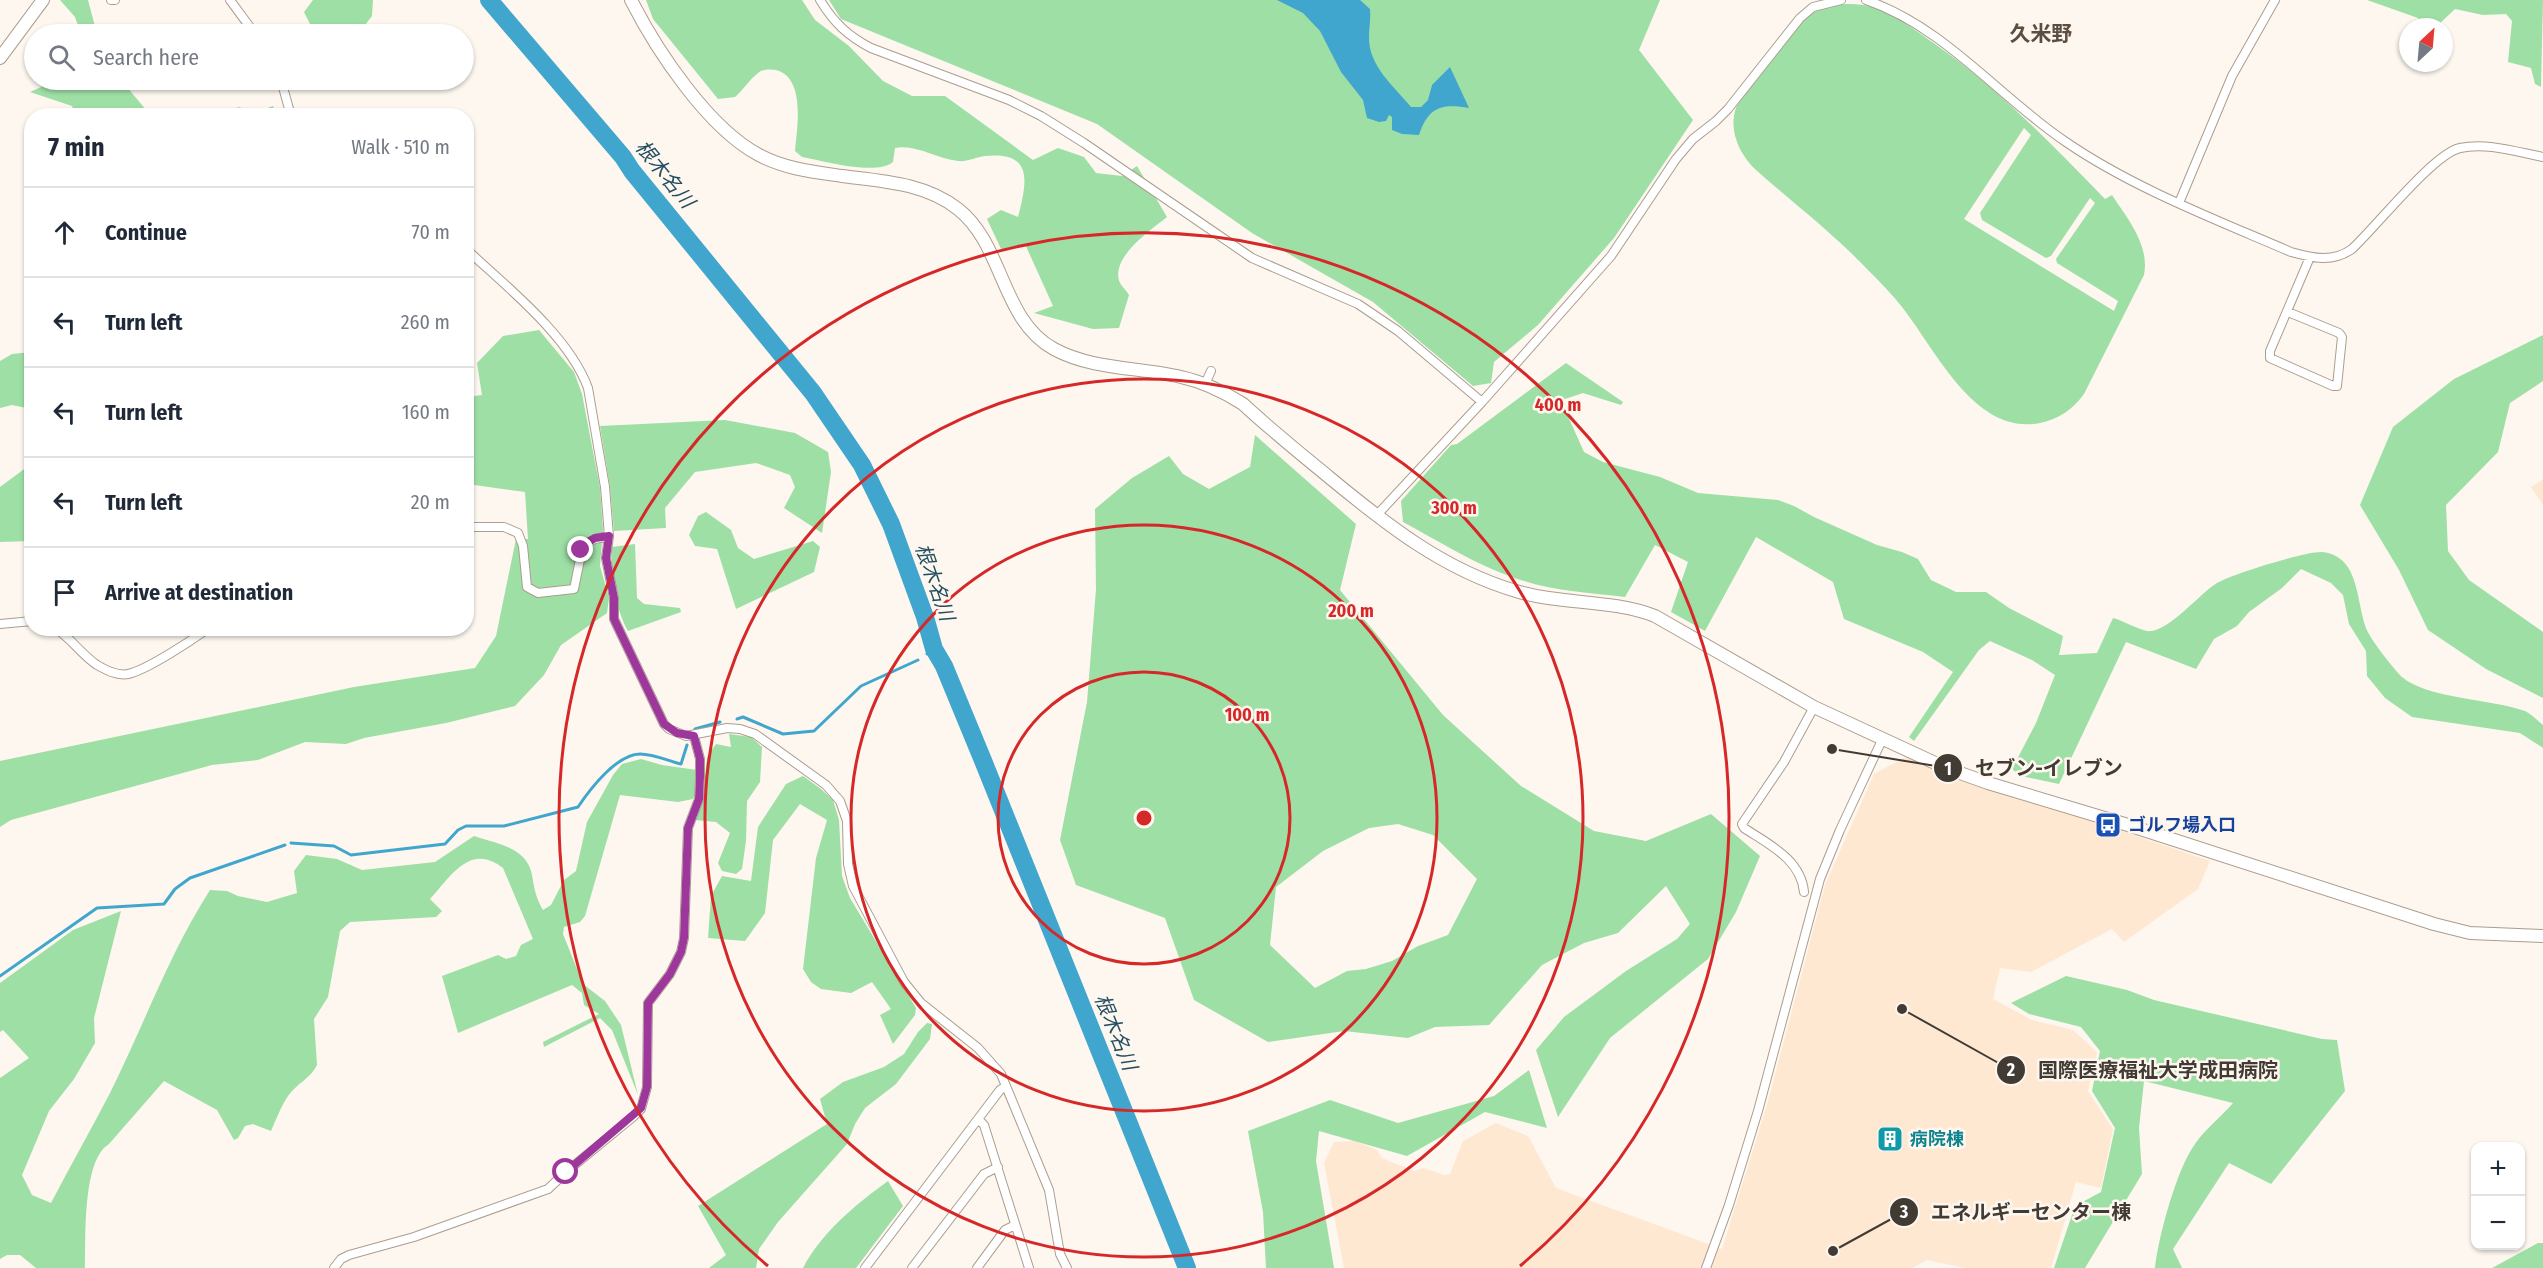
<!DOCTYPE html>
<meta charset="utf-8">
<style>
:root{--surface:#fff;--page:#f2f2f3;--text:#1f2937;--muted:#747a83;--line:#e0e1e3}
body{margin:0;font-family:"Fira Sans Condensed","Noto Sans JP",sans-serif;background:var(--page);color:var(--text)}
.controls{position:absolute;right:18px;bottom:18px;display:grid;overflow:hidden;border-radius:12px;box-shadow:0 2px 4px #0004}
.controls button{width:54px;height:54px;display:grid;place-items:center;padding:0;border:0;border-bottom:2px solid var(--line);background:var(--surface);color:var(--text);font:30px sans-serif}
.compass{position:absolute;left:2399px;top:18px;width:54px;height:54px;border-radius:50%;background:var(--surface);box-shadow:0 2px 4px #0004;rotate:26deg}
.stop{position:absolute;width:18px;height:18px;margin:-14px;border:4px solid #9d379b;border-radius:50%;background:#fff}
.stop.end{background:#9d379b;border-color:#fff;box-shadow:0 2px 6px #0008}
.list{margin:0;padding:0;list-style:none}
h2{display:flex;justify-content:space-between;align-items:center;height:78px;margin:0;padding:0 24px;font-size:26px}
h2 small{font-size:20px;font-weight:400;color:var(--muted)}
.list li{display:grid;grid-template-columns:39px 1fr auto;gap:18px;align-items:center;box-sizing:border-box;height:90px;padding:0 24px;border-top:2px solid var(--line)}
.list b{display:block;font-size:22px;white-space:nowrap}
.list em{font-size:20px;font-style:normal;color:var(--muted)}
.icon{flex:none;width:33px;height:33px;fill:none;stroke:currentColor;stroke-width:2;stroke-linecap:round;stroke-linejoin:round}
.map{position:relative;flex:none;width:2543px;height:1268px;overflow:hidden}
.search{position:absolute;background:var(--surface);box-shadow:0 2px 4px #0004;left:24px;top:24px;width:450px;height:66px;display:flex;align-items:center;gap:15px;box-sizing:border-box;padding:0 21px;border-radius:33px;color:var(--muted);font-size:22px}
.panel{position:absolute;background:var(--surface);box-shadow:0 2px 4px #0004;left:24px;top:108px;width:450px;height:528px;border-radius:24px}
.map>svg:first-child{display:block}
.built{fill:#fee8d2}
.green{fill:#9edfa5;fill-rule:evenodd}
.water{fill:#41a6ce}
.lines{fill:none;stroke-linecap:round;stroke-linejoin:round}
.stream{stroke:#41a6ce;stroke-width:3}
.river{stroke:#41a6ce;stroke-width:18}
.street-casing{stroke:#ac9d8d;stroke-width:10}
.secondary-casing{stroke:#ac9d8d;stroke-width:14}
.street{stroke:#fff;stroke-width:8}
.secondary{stroke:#fff;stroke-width:12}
.route{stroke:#9d379b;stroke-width:8}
.ring{fill:none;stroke:#d62828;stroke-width:3}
.labels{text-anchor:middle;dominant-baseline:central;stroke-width:5;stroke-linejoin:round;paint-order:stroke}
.transit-label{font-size:18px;font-weight:bold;fill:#164399;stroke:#fdf7f0;text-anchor:start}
.culture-label{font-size:18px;font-weight:bold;fill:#0d838f;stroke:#fdf7f0;text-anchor:start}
.water-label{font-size:20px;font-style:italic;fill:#244e60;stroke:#fdf7f0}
.quarter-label{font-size:21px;font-weight:bold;fill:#5b4d40;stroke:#fdf7f0}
.centre{fill:#d62828;stroke:#fdf7f0;stroke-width:3}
.ring-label{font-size:18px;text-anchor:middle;font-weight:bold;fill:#d62828;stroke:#fdf7f0;stroke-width:5;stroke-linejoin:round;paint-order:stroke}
.leader{fill:none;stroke:#413b34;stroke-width:2}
.callout-dot{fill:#413b34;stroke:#fdf7f0;stroke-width:2}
.mark-label{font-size:18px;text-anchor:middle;font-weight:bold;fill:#fff}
.callout-label{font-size:20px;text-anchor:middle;font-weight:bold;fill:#413b34;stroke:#fdf7f0;stroke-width:5;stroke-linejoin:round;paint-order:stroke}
</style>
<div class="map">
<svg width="2543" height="1268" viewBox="0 0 2543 1268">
<rect width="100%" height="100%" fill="#fdf7f0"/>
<path class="built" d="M2543,479V505L2531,487Z
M1906,757L2210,861L2198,889L2124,942L2112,929L2031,972L2000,968L1993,999L2032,1020L2073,1030L2097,1052L2088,1091L2113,1129L2101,1188L2076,1182L2051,1268H1965L1927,1260L1912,1268H1344L1324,1163L1334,1142L1355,1141L1377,1150L1382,1158L1414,1171L1424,1168L1444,1175L1450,1174L1463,1141L1496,1123L1528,1136L1556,1188L1722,1249L1767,1105L1825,885L1874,774Z"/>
<path class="green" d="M60,0H88L97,34H81L75,17Z
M313,0H373L372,16L358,34H315L304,12Z
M646,0H802L815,20L849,46L883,81L912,96H945L1033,160L1058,148L1084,157L1096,173L1122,176L1137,166L1167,217C1151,230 1109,258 1120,283C1122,287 1127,291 1129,295L1119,328L1093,329L1034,313L1053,306L1025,244L1002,251L987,219L1001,210L1018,217C1027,182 1034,151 985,156C976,157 967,162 958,161C936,159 917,144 895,148L893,162C876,176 824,161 802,157L795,151C797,128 806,78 776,70C770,69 763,69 758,73C750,79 743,90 735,97L718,99L653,19Z
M829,0H1660L1639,50L1693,120L1614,238L1538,325L1494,362L1491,383L1473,386L1373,302L1252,233L1097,124L841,19Z
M2367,0H2543L2541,87L2535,84L2531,68L2508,62L2512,21L2506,14L2483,15L2455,9L2436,27H2422L2418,18Z
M1845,4C1854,4 1863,4 1872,7C1895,14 1916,31 1935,44C1999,89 2051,144 2105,199L2112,195C2127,218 2150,245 2144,275L2084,394C2072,410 2059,419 2040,423C1975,436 1936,350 1902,307C1892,294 1880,282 1868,270C1834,234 1793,203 1756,170C1740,155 1728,131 1736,108C1741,96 1799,22 1810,14C1820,8 1833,6 1845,4ZM2024,128L2031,135L1980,213L1982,220L2046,258L2051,256L2090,198L2095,203L2056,259L2057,263L2118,301L2114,311L1964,219Z
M57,80H121L147,111L148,115H76L72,106L30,92Z
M273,106L276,115H231L238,107L257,112Z
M539,330L574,372L582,394L600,488L603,529L600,566L609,598L607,613L561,645L544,675L515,706L446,723L364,738L346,744L305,742L258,760L212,765L11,820L0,827V761L354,687L475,668L496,636L516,539H528L525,492L467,484V397L482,395L477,363L503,336Z
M2543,335V381L2510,403L2498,452L2446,505L2448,551L2469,580L2543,632V698L2486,669L2428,630L2399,570L2360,505L2393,427L2454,379Z
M31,352V409L12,405L0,408V361L12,354Z
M1566,363L1623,402L1621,405L1583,393L1565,399L1563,405L1584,452L1603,462L1660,477L1698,493L1778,500L1794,506L1814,517L1877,545L1902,552L1918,559L1931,580L1956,592H1986L2009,608L2063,636L2059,655L2097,653L2113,618C2124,621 2137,629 2147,631C2167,634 2200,593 2217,583C2232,574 2306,551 2322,552C2363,556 2355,609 2369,634C2375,645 2393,668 2402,677C2428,699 2492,699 2525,711C2531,714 2537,720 2543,725V748L2520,733L2412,717L2385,698L2367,676L2366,651L2349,624L2343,595L2331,583L2301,569L2282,588L2249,612L2237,626L2214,639L2196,669L2126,642L2059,784L2021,776L2012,769L2036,723L2055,675L2032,660L1990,641L1979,650L1914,741L1909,737L1953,672L1923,652L1844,619L1833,582L1756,537L1705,631L1671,612L1688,562L1655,545L1625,597C1591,593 1556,591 1524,581C1481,568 1442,543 1403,522L1401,501L1451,445L1457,444Z
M725,420L795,433L828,452L831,472L822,533L784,508L795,487L790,475L756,463L695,472L665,508L666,528L614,531L610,487L600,426Z
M1255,435L1356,524L1340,590L1443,715L1521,786L1594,831L1646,841L1711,814L1760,856L1736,912L1708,959L1610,1038L1558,1117L1536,1050L1564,1017L1626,971L1677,939L1690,924L1666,886L1618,933L1584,943L1542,965L1489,1025L1435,1027L1408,1038L1344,1031L1268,1042L1194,1000L1165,918L1076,885L1060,840L1087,702L1096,589L1095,509L1132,478L1169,456L1183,474L1209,489L1250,467ZM1398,824L1433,835L1477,879L1448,935L1418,946L1392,961L1366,969L1347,971L1315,988L1270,945L1276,887L1323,851L1369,828Z
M31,464V541L0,542V487Z
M706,512L731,530L738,548L754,559L813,541L820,547L814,572L736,609L717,549L695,546L689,535L698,516Z
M635,544L637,598L644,604L680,608L681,612L628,631C615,609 610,573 612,547Z
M729,734L751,737L762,747L760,782L747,801L746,841L742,869L736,874L722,871L718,863L730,833L716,822L695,820L703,796L707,757L716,744L731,747Z
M641,759L662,765L697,770V790L693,799L678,802L620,795L585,916L580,922L564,927L563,934L583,984L605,1001L621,1025L638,1095L612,1030L600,1018L544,1047L543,1042L599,1014L584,1005L582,993L572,985L458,1033L442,976L498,955L506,959L516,956L521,945L533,939L503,868C470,842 451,876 430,899L442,911L436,917L350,922L340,931L328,997L314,1019L317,1065C311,1078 296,1084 288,1096C281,1106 276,1120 271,1131L253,1124L245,1126L238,1138L234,1140L217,1110L164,1081L109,1144C82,1160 86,1239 85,1268H36L20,1255H7L0,1259V1078L29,1058L3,1030L0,1032V983L73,930L121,911L94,1018L95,1043L74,1079L49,1111L22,1175L32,1195L51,1203C70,1166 91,1130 110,1093C144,1025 169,954 210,890L227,891L238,896L267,902L297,893L294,871L306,855L337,859L362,870L435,862L474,836C497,844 527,847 532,875C534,887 536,899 543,910L551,905L564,880L576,871L587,822L613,775L622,764Z
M803,776L821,789L833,800L839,820L842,876L850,898L916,1008L915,1015L893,1044L880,1015L891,1009L872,982L851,993L821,989L811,982L803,969L816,858L827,820L800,804L773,840L765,913L745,941L708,938L711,896L722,876L751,881L758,827L786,784Z
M2066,976L2127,990L2154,1000L2322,1039L2337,1040L2345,1091L2271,1184L2229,1163L2173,1249L2182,1268H2155C2158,1238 2177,1168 2195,1144C2205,1129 2221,1117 2233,1103L2144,1081L2139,1128L2142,1174L2085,1268H2054L2075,1206L2101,1192L2115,1128L2092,1091L2100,1051L2081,1027L2029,1014L2011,1003Z
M927,1023L932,1024L930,1039L896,1084L865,1108L855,1124L847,1144L778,1222L759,1249L756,1268H709L726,1255L698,1206L827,1124L820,1099L843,1082L884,1067L904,1054L918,1032Z
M1529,1070L1547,1128L1485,1112L1407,1156L1319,1131L1316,1161L1334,1268H1266L1263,1212L1248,1131L1330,1100L1398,1123L1494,1096Z
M888,1181L903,1206L856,1268H803C821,1233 856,1204 888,1181Z
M2538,1243H2543V1268H2492Z"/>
<path class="water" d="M1277,0H1360L1370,9C1371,18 1369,27 1369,36C1368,66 1394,86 1411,107H1421L1428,100L1432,85L1450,67L1469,108C1442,103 1428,107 1419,135L1402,134L1392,130V117L1389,115L1386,121L1379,122L1367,118L1363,100L1341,72L1320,31L1303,13Z"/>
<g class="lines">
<path class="stream" d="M927,654L934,649
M737,719L743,717L783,734L814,731L861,686L918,660
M695,729L720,722
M291,843L334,846L351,855L445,844L458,830L466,826H504L578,807C590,789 617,754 640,754C653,754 669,761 681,764L687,745
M0,976L97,908L164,904L175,889L190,878L285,845"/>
<path class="river" d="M489,0L623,157L632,171L813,393L862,465L891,524L925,617L934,649L944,666L984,763L1187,1268"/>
<g class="street-casing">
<path id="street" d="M111,0H115
M230,0L255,34
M820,0C834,23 848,36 871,48L1009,100L1041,116L1084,143L1252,258L1358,304L1398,331L1482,402L1376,516
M1866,0C1945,27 1999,97 2066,142C2133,188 2217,220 2291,252C2313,258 2332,263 2352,249C2376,227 2433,154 2460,148C2486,142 2517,152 2543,157
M281,80L291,116
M2179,203L2232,76L2275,0
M466,249C507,287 569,336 588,388L605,487L609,536L606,558L614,598V619L664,724L669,729L686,736L727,728L740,729L755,734L826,785L840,801L847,821L848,864L853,886L904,982L921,1003L978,1048L1001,1074L1049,1190L1060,1254L1067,1268
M2288,312L2339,333L2342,337L2337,386H2333L2270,358V351L2310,257
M1205,384L1211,371
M1482,402L1611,256L1676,159L1693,139L1716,121L1728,109L1800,18L1813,7L1841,0
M466,527H504L518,533L523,546L527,587L538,593L574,589L583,545L595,539L609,536
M0,624L32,621
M55,628C71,638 82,655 97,665C106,670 117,676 128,674C147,670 192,640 209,628
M1804,892C1801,859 1768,844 1744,828L1742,824L1784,762L1814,707
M978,1119L984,1125L1029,1268
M334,1268L341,1259L349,1255L414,1237L548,1189L566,1172L633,1117L641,1109L647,1087L648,1003L670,974L681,952L684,938L688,828L699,799L700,777V759L694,736
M865,1268L1000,1090L1006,1086
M912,1268L984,1174L998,1167
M977,1268L1005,1230L1015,1225
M1706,1268L1729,1205L1758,1111L1820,879L1840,830L1882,740"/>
</g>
<g class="secondary-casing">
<path id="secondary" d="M631,0C657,51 708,128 759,155C785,169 814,172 842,176C882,181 925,183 958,209C1004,245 1001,320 1054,349C1093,370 1139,367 1181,377C1204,382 1224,392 1243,404C1271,430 1301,454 1330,478C1387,525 1444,570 1516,591C1562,605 1611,599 1655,616L1814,707L1946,768L1988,783L2128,825L2434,924L2470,933L2543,936
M0,58L43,0"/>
</g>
<use href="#street" class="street"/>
<use href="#secondary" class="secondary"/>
</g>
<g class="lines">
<path class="route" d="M566,1172L641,1108L647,1087L648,1003L670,974L681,952L684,938L688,828L699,799L700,777V759L694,736L677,733L664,724L614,619V598L606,558L609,536L595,538L583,545L581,550"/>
</g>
<g class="ring">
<circle cx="1144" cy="818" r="146"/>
<circle cx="1144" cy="818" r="293"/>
<circle cx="1144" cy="818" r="439"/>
<path d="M768 1266A585 585 0 1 1 1520 1266"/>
</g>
<defs>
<g id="bus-square" transform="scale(1.35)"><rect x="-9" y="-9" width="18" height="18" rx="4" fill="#1a4fb4" stroke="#fdf7f0"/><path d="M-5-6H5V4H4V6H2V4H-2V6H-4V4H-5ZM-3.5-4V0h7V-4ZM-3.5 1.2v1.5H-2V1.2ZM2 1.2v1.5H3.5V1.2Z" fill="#fff"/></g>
<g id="building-square" transform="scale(1.35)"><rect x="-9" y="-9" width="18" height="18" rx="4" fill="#0f9aa8" stroke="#fdf7f0"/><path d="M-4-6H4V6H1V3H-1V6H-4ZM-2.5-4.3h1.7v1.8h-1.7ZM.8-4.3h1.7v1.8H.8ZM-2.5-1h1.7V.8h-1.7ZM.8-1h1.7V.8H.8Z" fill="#fff"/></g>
</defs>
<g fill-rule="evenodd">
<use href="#bus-square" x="2108" y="825"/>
<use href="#building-square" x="1890" y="1139"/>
</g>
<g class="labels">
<g class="transit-label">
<text x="2128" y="825">ゴルフ場入口</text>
</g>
<g class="culture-label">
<text x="1910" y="1139">病院棟</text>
</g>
<g class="water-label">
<text transform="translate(665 174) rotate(51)">根木名川</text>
<text transform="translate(935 582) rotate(71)">根木名川</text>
<text transform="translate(1116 1032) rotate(68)">根木名川</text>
</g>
<g class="quarter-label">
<text x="2041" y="34">久米野</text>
</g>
</g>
<circle cx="1144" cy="818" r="9" class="centre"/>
<g class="ring-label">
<text x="1558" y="411">400 m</text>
<text x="1454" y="514">300 m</text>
<text x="1351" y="617">200 m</text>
<text x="1247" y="721">100 m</text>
</g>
<path class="leader" d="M1832 749L1948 768M1902 1009L2011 1070M1833 1251L1904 1212"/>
<g class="callout-dot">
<circle cx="1832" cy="749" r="6"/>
<circle cx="1902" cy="1009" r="6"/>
<circle cx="1833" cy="1251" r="6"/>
<circle cx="1948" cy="768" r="15"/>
<circle cx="2011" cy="1070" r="15"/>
<circle cx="1904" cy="1212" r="15"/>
</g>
<g class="mark-label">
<text x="1948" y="775">1</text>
<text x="2011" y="1076">2</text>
<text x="1904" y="1218">3</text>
</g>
<g class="callout-label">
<text x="2049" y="775">セブン-イレブン</text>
<text x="2158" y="1077">国際医療福祉大学成田病院</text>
<text x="2031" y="1219">エネルギーセンター棟</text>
</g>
</svg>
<div class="controls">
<button>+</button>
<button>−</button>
</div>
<svg class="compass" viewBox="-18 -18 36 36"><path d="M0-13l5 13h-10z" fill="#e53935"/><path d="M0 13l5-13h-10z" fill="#747a83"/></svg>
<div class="stop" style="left:566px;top:1172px"></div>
<div class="stop end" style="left:581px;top:550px"></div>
<div class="search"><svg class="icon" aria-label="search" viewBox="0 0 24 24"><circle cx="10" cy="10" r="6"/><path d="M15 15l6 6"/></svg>Search here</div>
<section class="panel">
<h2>7 min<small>Walk · 510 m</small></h2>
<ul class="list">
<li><svg class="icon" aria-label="ahead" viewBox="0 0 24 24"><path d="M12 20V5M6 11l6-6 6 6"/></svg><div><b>Continue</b></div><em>70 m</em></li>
<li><svg class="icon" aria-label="left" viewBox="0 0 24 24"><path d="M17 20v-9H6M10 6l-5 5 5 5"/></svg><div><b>Turn left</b></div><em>260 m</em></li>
<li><svg class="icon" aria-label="left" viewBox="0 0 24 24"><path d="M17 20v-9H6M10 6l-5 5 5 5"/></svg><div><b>Turn left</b></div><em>160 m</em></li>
<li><svg class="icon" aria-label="left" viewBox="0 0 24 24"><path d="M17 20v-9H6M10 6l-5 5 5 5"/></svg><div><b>Turn left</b></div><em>20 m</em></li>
<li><svg class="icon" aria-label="arrive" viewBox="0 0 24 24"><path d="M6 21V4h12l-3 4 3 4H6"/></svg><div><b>Arrive at destination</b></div></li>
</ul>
</section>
</div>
